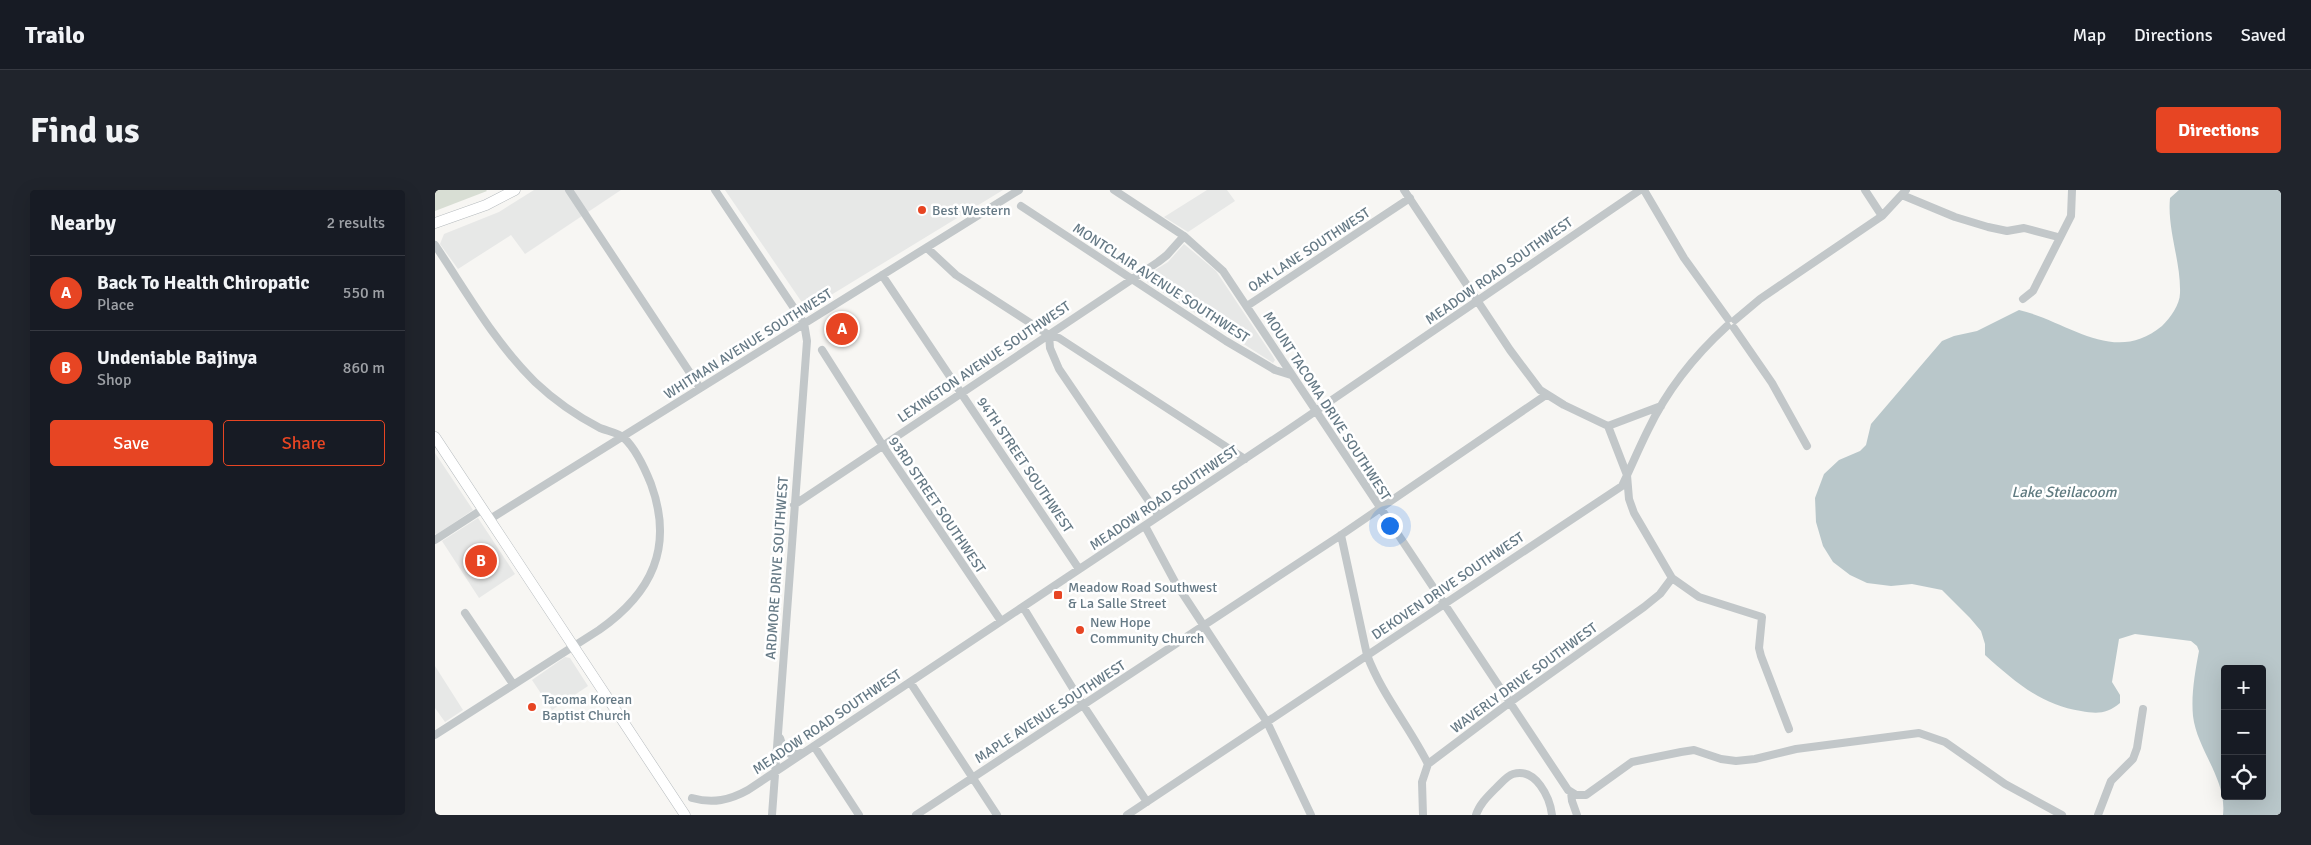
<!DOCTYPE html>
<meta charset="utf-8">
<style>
:root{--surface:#171b24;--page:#20242c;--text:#f1f3f6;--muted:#9ea1a6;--line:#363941;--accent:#e74523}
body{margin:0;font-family:Signika,sans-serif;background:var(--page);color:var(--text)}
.controls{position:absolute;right:15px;bottom:15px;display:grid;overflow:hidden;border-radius:5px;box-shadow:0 5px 20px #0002}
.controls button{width:45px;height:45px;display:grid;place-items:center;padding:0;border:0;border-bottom:1px solid var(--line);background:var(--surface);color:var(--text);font:25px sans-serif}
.you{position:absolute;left:954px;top:335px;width:18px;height:18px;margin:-12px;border:4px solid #fff;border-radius:50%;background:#1a73e8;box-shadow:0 0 0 8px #1a73e833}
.badge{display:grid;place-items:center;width:32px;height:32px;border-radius:50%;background:var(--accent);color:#fff;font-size:16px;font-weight:700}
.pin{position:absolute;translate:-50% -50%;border:2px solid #fff;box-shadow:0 1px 5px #0006}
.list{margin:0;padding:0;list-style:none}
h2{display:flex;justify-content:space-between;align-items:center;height:65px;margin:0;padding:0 20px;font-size:21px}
h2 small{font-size:16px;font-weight:400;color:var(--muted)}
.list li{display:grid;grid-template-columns:32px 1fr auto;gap:15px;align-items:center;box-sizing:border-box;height:75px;padding:0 20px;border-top:1px solid var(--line)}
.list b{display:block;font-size:19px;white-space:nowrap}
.list p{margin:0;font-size:16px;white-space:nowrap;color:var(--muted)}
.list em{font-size:16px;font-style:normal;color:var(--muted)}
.actions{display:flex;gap:10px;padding:15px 20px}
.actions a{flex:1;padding:11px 0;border:1px solid var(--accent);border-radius:5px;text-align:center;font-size:18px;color:var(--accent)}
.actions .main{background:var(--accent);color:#fff}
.icon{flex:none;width:28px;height:28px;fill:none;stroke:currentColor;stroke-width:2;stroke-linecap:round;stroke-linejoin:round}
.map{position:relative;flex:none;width:1846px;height:625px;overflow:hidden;border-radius:5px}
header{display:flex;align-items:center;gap:30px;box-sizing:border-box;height:70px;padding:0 25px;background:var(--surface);border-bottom:1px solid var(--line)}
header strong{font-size:24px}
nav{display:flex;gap:28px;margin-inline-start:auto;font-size:18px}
.intro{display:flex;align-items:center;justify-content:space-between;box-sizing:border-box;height:120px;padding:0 30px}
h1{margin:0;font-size:35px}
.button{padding:12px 22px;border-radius:5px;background:var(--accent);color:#fff;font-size:18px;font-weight:700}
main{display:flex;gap:30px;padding:0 30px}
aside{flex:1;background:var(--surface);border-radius:5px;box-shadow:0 5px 20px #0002}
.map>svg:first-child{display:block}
.built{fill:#e7e8e7}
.green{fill:#d8ded4}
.water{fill:#b9c7ca;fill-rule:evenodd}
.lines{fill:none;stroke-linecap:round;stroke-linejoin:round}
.major-casing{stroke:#b5babd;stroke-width:11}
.minor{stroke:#c2c7c9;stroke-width:8}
.major{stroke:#fff;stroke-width:10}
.poi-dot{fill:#e74523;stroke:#fff;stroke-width:2}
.labels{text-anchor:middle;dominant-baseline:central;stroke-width:5;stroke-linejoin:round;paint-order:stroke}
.poi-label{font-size:14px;fill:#657985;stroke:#fff;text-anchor:start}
.street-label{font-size:14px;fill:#657985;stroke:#fff}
.water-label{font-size:15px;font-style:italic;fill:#607b81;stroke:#fff}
</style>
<header>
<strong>Trailo</strong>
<nav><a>Map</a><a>Directions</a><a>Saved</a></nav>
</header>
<div class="intro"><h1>Find us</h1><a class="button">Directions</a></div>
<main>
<aside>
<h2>Nearby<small>2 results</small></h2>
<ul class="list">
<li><span class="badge">A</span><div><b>Back To Health Chiropatic</b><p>Place</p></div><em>550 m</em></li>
<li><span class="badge">B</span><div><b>Undeniable Bajinya</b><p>Shop</p></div><em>860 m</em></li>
</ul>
<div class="actions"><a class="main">Save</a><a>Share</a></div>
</aside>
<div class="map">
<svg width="1846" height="625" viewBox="0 0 1846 625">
<rect width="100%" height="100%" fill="#f7f6f3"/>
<path class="built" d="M99,0H186L90,64L76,45L23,79L5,54L9,44L64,22Z
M290,0H568L378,116L366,111Z
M772,0H792L800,11L753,42L729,27Z
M749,54L781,81L837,165L840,170L838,173L712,92V85L733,72Z
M0,263L38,320L1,345L0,343Z
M43,328L80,384L44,408L7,351Z
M130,467L135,468L153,496L117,520L97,490Z
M0,476L28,520L10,532L0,518Z"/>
<path class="green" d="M0,0H51L52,1L0,21Z"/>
<path class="water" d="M1744,0H1846V625H1788C1792,589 1762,560 1758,526C1756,505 1760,482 1764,461L1762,456L1756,451L1700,444L1684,449L1677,492L1685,505V513C1672,524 1662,524 1646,521C1606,515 1579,491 1550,465V454L1546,441L1535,428L1507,400L1477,394L1456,396L1432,393L1415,385L1398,372L1388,356L1381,332L1380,308L1389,284L1404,270L1425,261L1431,255L1436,234L1507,151L1519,146L1542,141L1584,120C1633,131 1679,176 1727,136C1735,128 1745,115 1745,103C1746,71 1732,40 1735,8ZM1790,479H1827V606H1790Z"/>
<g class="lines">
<g class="major-casing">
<path id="major" d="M0,33L51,15L80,0
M0,247L250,625"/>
</g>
<path class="minor" d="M134,0L265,198
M280,0L369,133L372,151L337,625
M679,0L749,46L788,81L1133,600L1141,605H1151L1197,572L1246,562L1259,560L1286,569L1301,571L1320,569L1361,559L1484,543L1510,552L1570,594L1627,625
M969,0L1075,160L1105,200L1129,215L1173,236L1192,285L1194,309L1199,323L1237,388L1264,407L1327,427L1324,458L1326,466L1354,539
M1209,0L1249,68L1293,129
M1430,0L1447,26
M1467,5L1520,27L1553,37L1572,41L1589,38L1623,47
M586,16L791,151L840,180L856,185
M0,55C31,101 60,153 100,192C119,210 142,226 165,238C172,241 184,243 189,248C201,259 210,279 216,294C239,357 217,403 164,440L0,545
M492,58L521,85L614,145L624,148L810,269
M447,85L644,379
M1588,109L1598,101L1636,26L1637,0
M812,116L975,8
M1300,130L1325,109L1447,26L1471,0
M1299,138L1337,193L1372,256
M614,145L615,158L624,179L724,326
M387,160L448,256L566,431
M1173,236L1226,216
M359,315L723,72L732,65L749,46
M55,329L584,0
M710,336L740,392L832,532L876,625
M906,345L932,465C947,505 974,536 993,574
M0,350L48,319
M588,417L648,515L712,612
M30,423L78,494
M475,492L562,625
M345,548L348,557L355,564L367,563
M379,556L424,625
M1136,602L1137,611L1142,625
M257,608C278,614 295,610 313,600L850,242L1205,0
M481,625L906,345L1111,205
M692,625L1187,296C1196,277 1204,258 1213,240C1232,200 1259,166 1292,136
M988,625L987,592L993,574L1074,513L1209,417L1225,404L1237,388
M1041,625C1044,615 1052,607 1060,599C1065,595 1071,586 1078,584C1101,577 1115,608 1117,625
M1663,625L1676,591L1698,569L1702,558L1708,519"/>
<use href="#major" class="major"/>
</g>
<g class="poi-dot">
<circle cx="487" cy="20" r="5"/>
<rect x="618" y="400" width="10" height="10" rx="2.5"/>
<circle cx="645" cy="440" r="5"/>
<circle cx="97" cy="517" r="5"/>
</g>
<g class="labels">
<g class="poi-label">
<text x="497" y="20">Best Western</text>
<text x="633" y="397">Meadow Road Southwest<tspan x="633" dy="16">&amp; La Salle Street</tspan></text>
<text x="655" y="432">New Hope<tspan x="655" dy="16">Community Church</tspan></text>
<text x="107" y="509">Tacoma Korean<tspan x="107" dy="16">Baptist Church</tspan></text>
</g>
<g class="street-label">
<text transform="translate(874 60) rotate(-33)">OAK LANE SOUTHWEST</text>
<text transform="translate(1064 81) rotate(-35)">MEADOW ROAD SOUTHWEST</text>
<text transform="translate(726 93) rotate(33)">MONTCLAIR AVENUE SOUTHWEST</text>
<text transform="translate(313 154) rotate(-32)">WHITMAN AVENUE SOUTHWEST</text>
<text transform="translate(549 172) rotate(-34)">LEXINGTON AVENUE SOUTHWEST</text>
<text transform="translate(892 216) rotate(57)">MOUNT TACOMA DRIVE SOUTHWEST</text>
<text transform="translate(590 275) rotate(56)">94TH STREET SOUTHWEST</text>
<text transform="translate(729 308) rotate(-34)">MEADOW ROAD SOUTHWEST</text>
<text transform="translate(502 315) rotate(56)">93RD STREET SOUTHWEST</text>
<text transform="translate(342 378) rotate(-86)">ARDMORE DRIVE SOUTHWEST</text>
<text transform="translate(1013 396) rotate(-34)">DEKOVEN DRIVE SOUTHWEST</text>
<text transform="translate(1089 488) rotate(-36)">WAVERLY DRIVE SOUTHWEST</text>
<text transform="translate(615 522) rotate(-33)">MAPLE AVENUE SOUTHWEST</text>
<text transform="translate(392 532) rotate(-34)">MEADOW ROAD SOUTHWEST</text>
</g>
<g class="water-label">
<text x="1629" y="302">Lake Steilacoom</text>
</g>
</g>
</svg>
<div class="controls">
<button>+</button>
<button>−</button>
<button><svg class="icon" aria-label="locate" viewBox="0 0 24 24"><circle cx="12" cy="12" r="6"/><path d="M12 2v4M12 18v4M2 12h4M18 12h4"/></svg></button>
</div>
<div class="you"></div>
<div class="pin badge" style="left:407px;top:139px">A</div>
<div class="pin badge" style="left:46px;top:371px">B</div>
</div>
</main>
